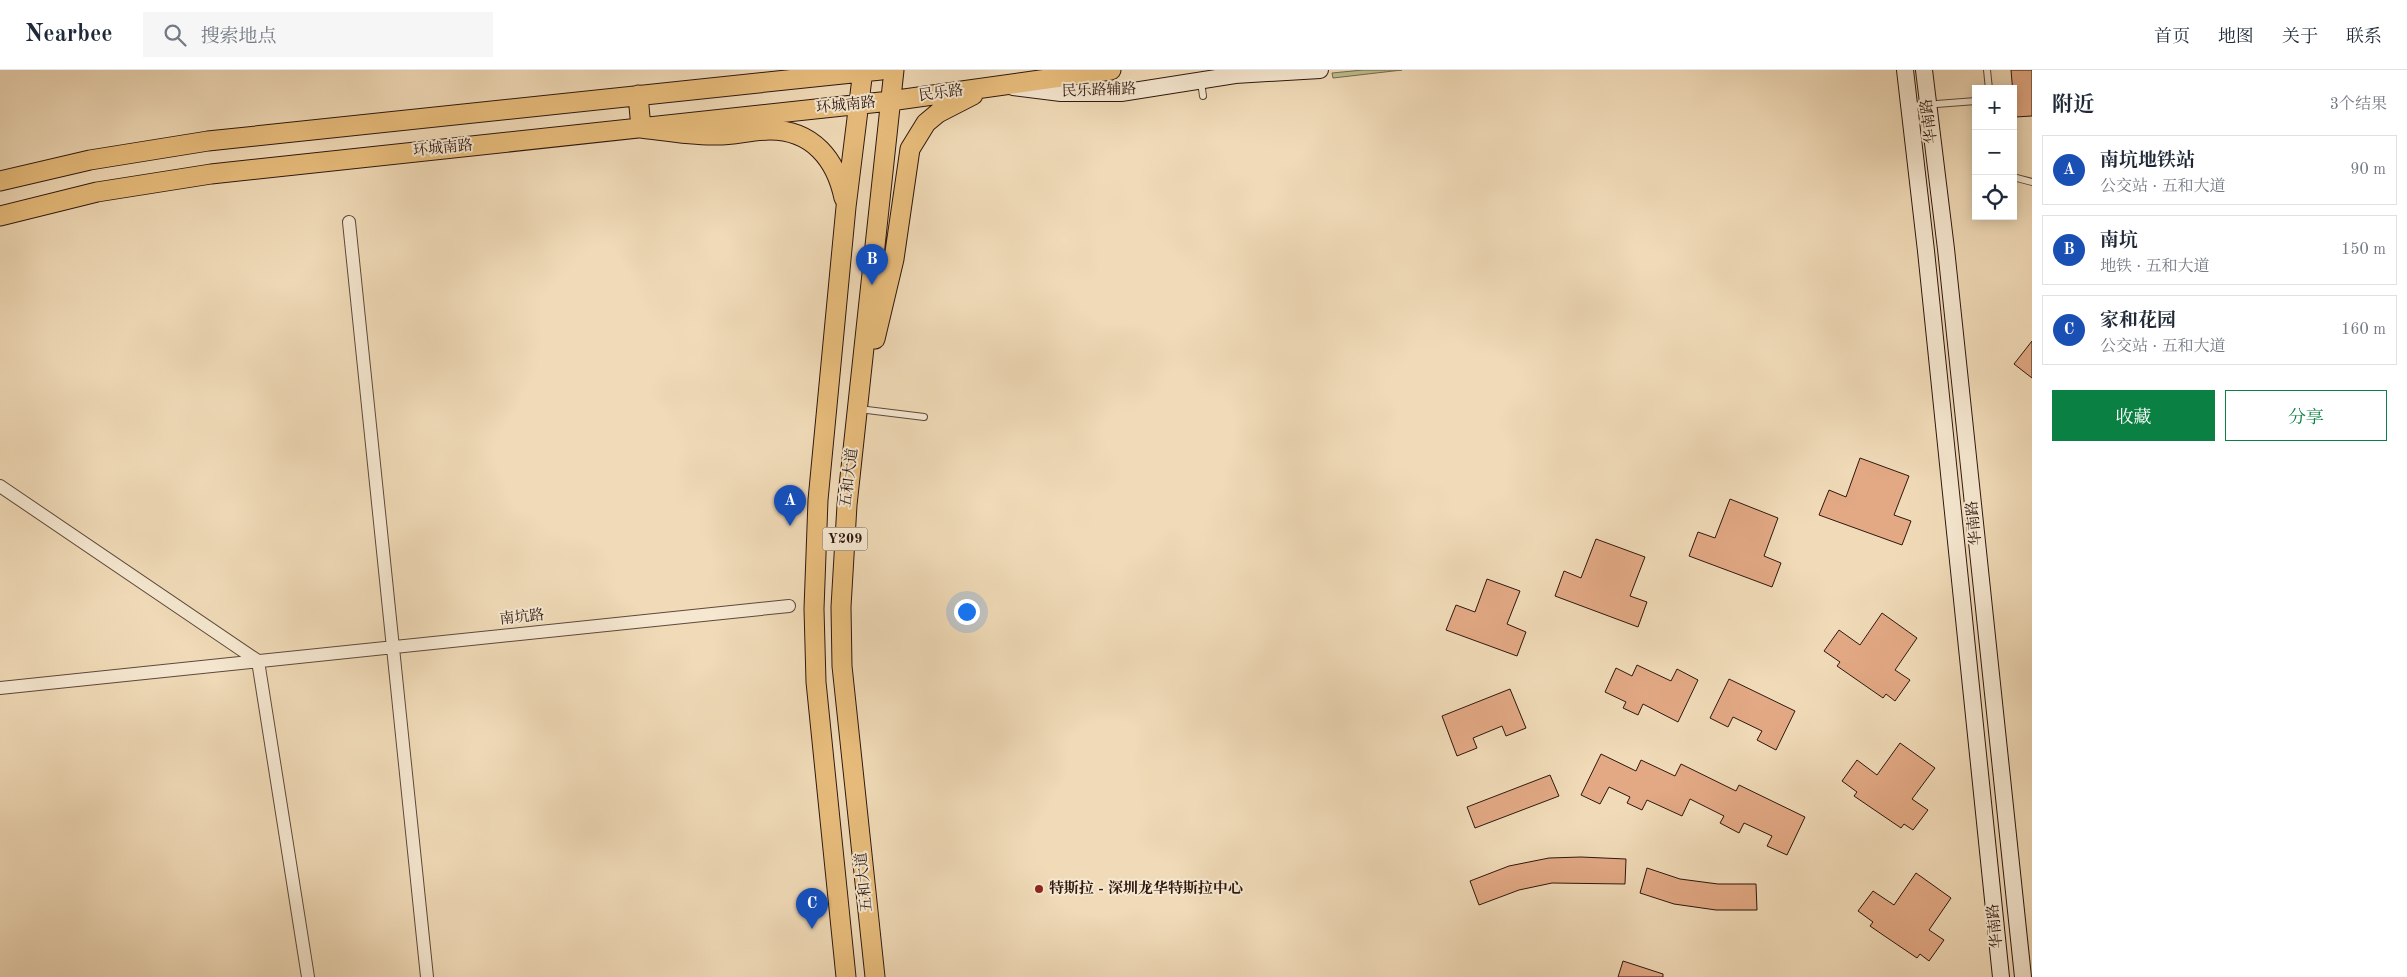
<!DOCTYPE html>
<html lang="zh">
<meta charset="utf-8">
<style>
:root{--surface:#fff;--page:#f6f6f7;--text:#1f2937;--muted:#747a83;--line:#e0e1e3;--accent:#0b8043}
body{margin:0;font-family:"Old Standard TT","Noto Serif SC",serif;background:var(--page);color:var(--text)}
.controls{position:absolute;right:15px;top:15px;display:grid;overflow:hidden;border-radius:0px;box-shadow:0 2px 12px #0003}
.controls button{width:45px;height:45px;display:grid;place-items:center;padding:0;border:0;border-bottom:1px solid var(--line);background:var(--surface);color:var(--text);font:25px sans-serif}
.you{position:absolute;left:966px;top:541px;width:18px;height:18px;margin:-12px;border:4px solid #fff;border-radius:50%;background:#1a73e8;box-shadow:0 0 0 8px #1a73e833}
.badge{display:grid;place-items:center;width:32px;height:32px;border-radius:50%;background:var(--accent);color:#fff;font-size:16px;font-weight:700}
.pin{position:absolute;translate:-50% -41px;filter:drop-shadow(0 1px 2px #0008)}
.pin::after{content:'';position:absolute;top:26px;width:18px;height:15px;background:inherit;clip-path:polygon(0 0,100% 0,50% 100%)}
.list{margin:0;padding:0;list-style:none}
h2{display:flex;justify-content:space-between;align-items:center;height:65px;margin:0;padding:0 20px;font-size:21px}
h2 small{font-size:16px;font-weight:400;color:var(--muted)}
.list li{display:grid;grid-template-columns:32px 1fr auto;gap:15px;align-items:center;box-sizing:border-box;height:70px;margin:0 10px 10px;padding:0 10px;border:1px solid var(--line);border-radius:0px}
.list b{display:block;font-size:19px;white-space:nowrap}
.list p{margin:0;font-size:16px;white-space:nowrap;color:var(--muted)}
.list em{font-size:16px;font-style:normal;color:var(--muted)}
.actions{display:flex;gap:10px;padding:15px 20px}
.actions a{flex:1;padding:11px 0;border:1px solid var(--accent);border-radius:0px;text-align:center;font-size:18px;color:var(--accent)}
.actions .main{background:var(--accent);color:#fff}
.icon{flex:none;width:28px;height:28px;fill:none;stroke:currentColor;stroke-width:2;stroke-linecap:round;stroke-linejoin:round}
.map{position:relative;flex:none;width:2032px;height:907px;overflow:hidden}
header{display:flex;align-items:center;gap:30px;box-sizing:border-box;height:70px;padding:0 25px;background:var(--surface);border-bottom:1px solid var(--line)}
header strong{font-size:24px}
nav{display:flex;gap:28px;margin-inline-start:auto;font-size:18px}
.search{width:350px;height:45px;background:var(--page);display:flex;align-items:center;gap:12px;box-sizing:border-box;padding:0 18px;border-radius:0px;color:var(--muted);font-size:19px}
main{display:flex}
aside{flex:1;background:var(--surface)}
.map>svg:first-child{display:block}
.green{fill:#bcbf8d;stroke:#756b4e}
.building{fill:#e2a984;stroke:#2e170f}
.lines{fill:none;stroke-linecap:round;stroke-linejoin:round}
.lane-casing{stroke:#5e4839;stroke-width:8}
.street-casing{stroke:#5e4839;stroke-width:14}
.secondary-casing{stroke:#2e170f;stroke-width:18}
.primary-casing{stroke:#2e170f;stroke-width:21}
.lane{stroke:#f5e7d0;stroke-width:6}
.street{stroke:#f5e7d0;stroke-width:12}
.secondary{stroke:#f5e7d0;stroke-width:16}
.primary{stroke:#e8bd7c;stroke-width:19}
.poi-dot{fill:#8f2418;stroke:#f5e7d0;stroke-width:2}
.labels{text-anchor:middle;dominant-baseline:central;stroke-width:4;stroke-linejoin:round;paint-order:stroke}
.shield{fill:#f5e7d0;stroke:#6a5549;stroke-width:1}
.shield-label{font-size:14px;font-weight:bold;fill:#2e170f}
.street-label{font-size:15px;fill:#2e170f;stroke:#f5e7d0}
.poi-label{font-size:15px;font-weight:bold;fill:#2e170f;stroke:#f5e7d0;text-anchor:start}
</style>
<header>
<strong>Nearbee</strong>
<div class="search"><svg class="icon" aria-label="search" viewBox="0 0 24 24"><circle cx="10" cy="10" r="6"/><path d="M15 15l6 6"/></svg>搜索地点</div>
<nav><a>首页</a><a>地图</a><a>关于</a><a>联系</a></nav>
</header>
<main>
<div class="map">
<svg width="2032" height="907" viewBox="0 0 2032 907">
<rect width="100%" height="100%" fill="#f0dab7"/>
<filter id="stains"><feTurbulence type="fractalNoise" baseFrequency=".004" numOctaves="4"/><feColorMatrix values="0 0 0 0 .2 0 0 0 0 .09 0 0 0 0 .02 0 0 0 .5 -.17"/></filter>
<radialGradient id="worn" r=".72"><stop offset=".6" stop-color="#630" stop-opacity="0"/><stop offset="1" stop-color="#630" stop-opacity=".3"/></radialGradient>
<path class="green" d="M1363,0H1402L1333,8L1332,3Z"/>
<path class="building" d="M2011,0H2032V46L2015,47Z
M2032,271V308L2014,294Z
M1860,388L1909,406L1894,445L1911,451L1902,475L1819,445L1829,420L1846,427Z
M1730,429L1778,448L1764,486L1781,493L1772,517L1689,486L1698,462L1715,468Z
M1596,469L1645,487L1630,526L1647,532L1638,557L1555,526L1564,501L1581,508Z
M1487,509L1520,521L1507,554L1526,562L1517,586L1446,560L1456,535L1475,542Z
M1882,543L1917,568L1895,600L1910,610L1895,631L1886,624L1883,628L1837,596L1840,592L1824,581L1839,560L1860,575Z
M1637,595L1671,611L1677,599L1698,610L1678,652L1643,634L1638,645L1623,638L1626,632L1605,622L1616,598L1632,606Z
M1729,609L1795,641L1776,680L1757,670L1762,661L1733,647L1728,657L1710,648Z
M1510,619L1526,658L1506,666L1502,656L1473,668L1477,678L1457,686L1442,646Z
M1900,673L1935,698L1912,729L1928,740L1913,760L1904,754L1901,758L1854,726L1857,722L1842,711L1857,690L1877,705Z
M1601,684L1636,701L1641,690L1675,706L1681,694L1736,721L1739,715L1805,747L1787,785L1767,776L1772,766L1744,753L1739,763L1720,753L1724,746L1690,729L1682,746L1647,730L1642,740L1627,733L1630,727L1609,717L1600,734L1581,725Z
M1550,705L1559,726L1475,758L1467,737Z
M1581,787L1626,789L1625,814L1552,813L1519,820L1479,835L1470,811L1509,796L1549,788Z
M1647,798L1680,809L1718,814H1756L1757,840H1716L1674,834L1640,823Z
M1916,803L1951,828L1929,860L1944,870L1929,891L1920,884L1917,888L1886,867L1870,856L1873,852L1858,841L1873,821L1894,835Z
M1623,891L1663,904V907H1618Z"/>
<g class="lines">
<g class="lane-casing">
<path id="lane" d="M1987,0L1989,19
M1201,12L1203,26
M1910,36L1976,31
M2013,107L2032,112
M859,339L924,347"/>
</g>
<g class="street-casing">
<path id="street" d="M349,152L427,907
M0,416L258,591L308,907
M0,618L789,536"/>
</g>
<g class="secondary-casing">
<path id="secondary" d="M1905,0L1926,181L2001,907
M1924,0L1946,179L2023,907
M1013,17L1061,23H1121L1235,5L1320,0"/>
</g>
<g class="primary-casing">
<path id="primary" d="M638,25L641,58C666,61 692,66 717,65C735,65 752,60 770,60C813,60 836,90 844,128
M0,111L90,90L208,71L881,0
M0,146L97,122L211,104L890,31L1111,0
M875,269L894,189L910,79L926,53L938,43L973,25
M846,907L816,612L814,539L818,430L846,137L863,0
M875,907L842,596L841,537L847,435L894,0"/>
</g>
<use href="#lane" class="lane"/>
<use href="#street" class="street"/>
<use href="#secondary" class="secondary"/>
<use href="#primary" class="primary"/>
</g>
<circle class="poi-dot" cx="1039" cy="819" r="5"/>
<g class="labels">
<rect class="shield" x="822.5" y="457.5" width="45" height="23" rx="4"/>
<g class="shield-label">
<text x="845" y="469">Y209</text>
</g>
<g class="street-label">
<text transform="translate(1099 21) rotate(-2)">民乐路辅路</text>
<text transform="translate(941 24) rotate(-8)">民乐路</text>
<text transform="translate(846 36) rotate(-6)">环城南路</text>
<text transform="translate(1930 51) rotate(-97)">华南路</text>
<text transform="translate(443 79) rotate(-6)">环城南路</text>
<text transform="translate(850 408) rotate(-83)">五和大道</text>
<text transform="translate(1975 453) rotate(-96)">华南路</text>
<text transform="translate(522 548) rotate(-6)">南坑路</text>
<text transform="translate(865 812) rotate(-96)">五和大道</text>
<text transform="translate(1996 856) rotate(-96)">华南路</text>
</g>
<g class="poi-label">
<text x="1049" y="819">特斯拉 - 深圳龙华特斯拉中心</text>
</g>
</g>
<rect width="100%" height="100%" filter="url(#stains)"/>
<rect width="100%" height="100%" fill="url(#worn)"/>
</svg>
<div class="controls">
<button>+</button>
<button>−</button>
<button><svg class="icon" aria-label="locate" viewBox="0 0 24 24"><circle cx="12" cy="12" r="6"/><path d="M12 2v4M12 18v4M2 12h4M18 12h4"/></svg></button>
</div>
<div class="you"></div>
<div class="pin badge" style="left:790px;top:456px;background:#1a4fb4">A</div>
<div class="pin badge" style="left:872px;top:215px;background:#1a4fb4">B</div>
<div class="pin badge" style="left:812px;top:859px;background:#1a4fb4">C</div>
</div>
<aside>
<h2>附近<small>3个结果</small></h2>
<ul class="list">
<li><span class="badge" style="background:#1a4fb4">A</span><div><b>南坑地铁站</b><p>公交站 · 五和大道</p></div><em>90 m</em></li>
<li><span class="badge" style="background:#1a4fb4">B</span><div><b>南坑</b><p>地铁 · 五和大道</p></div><em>150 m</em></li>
<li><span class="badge" style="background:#1a4fb4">C</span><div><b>家和花园</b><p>公交站 · 五和大道</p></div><em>160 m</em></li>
</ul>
<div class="actions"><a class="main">收藏</a><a>分享</a></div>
</aside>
</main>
